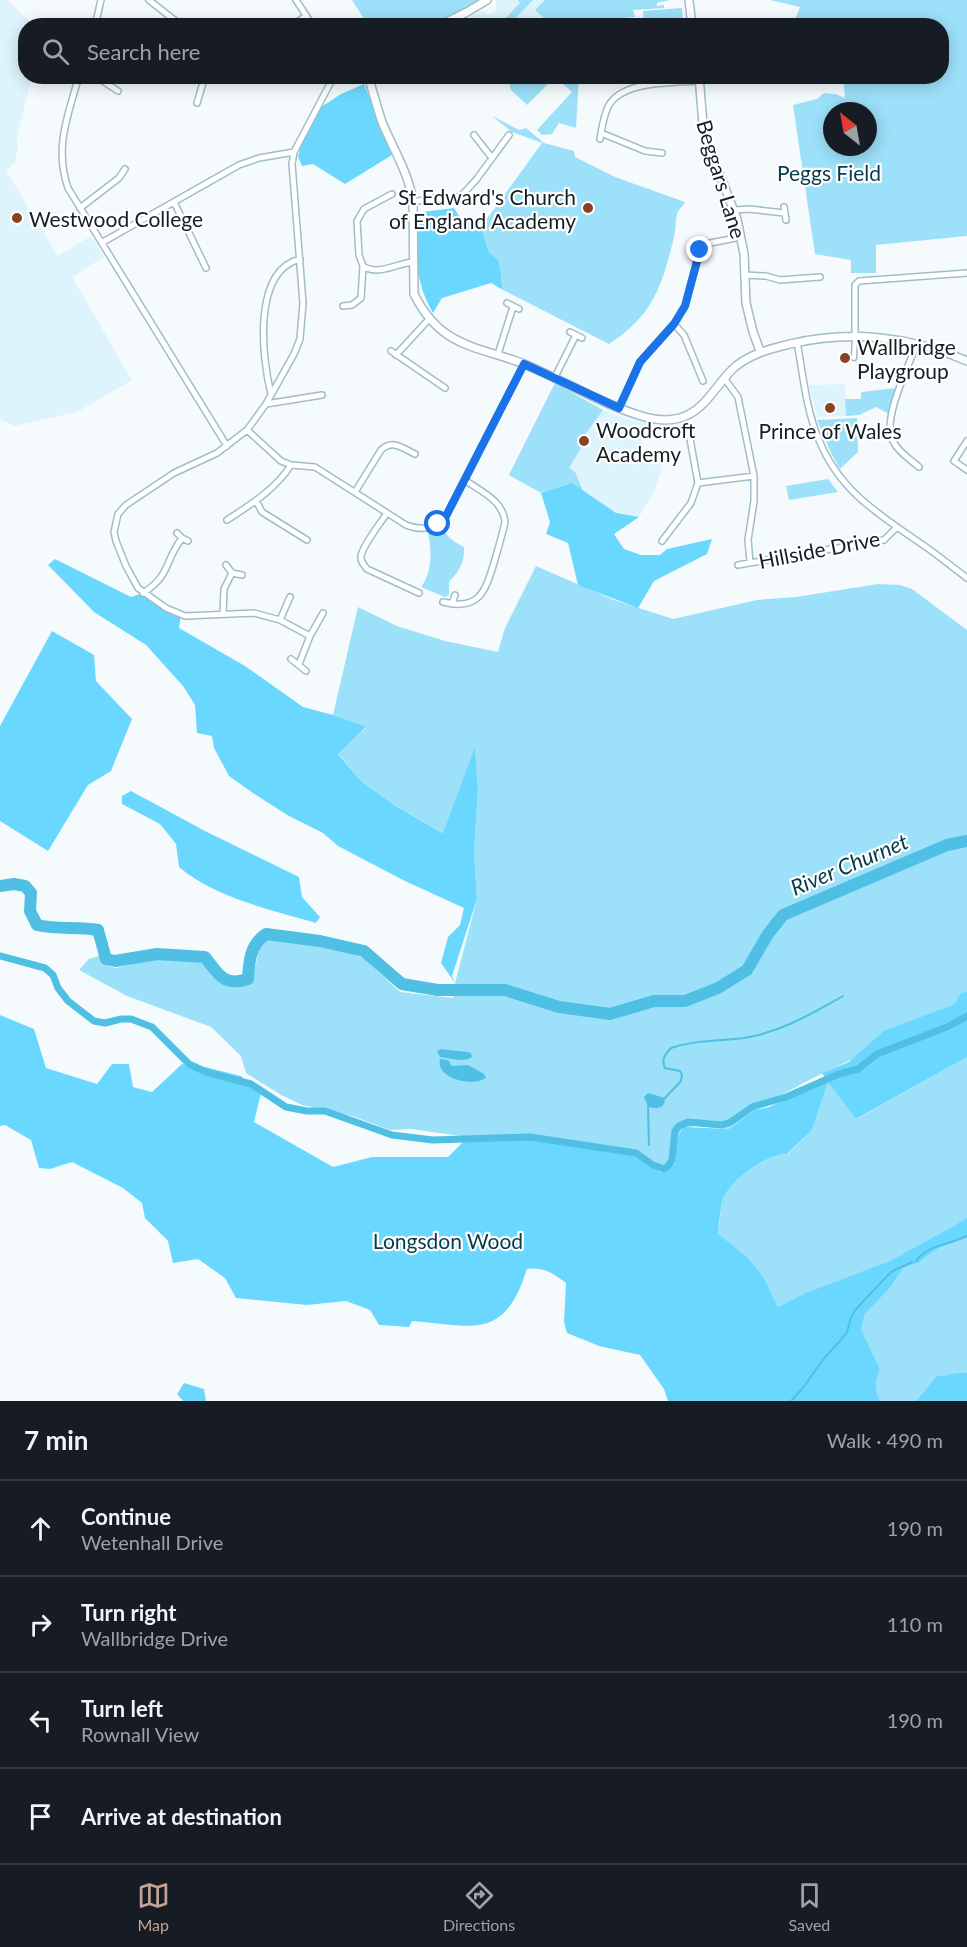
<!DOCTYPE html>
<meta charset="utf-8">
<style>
:root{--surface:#171b24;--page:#242831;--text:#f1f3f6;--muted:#9ea1a6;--line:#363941;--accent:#c3a397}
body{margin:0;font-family:Lato,sans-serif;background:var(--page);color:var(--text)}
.compass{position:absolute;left:823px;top:102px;width:54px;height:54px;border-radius:50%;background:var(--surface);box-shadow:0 3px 15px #0003;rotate:329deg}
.stop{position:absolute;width:18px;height:18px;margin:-14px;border:4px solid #1a73e8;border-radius:50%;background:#fff}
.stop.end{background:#1a73e8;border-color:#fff;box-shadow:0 2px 6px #0008}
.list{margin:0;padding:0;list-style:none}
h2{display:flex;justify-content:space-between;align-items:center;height:78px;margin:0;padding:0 24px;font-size:26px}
h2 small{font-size:20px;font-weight:400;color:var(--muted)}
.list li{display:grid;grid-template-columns:39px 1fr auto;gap:18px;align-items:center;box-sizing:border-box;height:96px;padding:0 24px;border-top:2px solid var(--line)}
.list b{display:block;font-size:22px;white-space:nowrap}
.list p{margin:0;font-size:20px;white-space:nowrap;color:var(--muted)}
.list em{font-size:20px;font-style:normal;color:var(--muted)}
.icon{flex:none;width:33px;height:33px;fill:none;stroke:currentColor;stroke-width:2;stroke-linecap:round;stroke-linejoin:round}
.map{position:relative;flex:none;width:967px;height:1401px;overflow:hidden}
.search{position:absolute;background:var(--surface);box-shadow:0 3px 15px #0003;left:18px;right:18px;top:18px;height:66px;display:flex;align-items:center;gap:15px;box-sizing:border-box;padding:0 21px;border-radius:24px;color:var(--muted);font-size:22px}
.sheet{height:462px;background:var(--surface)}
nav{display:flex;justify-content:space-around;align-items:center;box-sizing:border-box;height:84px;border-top:2px solid var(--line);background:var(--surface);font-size:16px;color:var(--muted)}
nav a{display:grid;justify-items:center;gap:3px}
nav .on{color:var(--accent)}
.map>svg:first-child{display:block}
.built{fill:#ddf4fd}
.green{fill:#9ce0f9;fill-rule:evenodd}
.forest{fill:#6ad8fe}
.water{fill:#4fbfe4}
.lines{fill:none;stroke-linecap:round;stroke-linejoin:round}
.stream{stroke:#4fbfe4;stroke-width:2}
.canal{stroke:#4fbfe4;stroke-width:7}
.river{stroke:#4fbfe4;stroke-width:12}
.pedestrian-casing{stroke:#a0bdc8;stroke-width:7}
.minor-casing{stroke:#a0bdc8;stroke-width:8}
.tertiary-casing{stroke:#a0bdc8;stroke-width:10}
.pedestrian{stroke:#fff;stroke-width:4}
.minor{stroke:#fff;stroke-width:5}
.tertiary{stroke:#fff;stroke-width:7}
.route{stroke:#1a73e8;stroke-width:8}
.poi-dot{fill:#8a4222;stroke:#fff;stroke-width:2}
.labels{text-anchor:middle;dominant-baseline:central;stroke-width:4.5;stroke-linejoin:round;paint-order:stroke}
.park-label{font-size:21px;fill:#073b4b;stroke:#fff}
.street-label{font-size:21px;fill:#141f23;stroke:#fff}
.poi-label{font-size:21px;fill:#141f23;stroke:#fff;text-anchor:start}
.water-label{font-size:22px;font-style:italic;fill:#063b4a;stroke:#fff}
</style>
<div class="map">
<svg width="967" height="1401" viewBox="0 0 967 1401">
<rect width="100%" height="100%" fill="#f5fbfd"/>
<path class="built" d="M0,0H7L34,25L26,26V76L32,77L17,137L18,147L15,163L6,170L58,256L91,236L104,257L72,277L132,380L77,412L14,426L0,419Z
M496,0H647L643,9L578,15V25L453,26L482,11L489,15L496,10Z
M555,383L603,410L624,418L646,423L639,459L663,465L654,492L639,517L614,534L509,475Z
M845,384L846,416L817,417L809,385Z"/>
<path class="green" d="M352,0H486L438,26L368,25Z
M518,0H533L509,25H499L520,3Z
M545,0H670L657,3V6L664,5V8L633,10L635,17L593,20V25H552L535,10Z
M770,0H967V236L876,245V273H851V260L815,254L793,105L817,99L824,93L835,94L845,98L843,77L942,76V26L793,25L800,7ZM832,111H868V147H832Z
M682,8L683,25H644L643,11Z
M515,76L542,77L549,83L527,105L511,90L509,83Z
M555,77H564L566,78L568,77H579L576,128L559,123L552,134L542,135L537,130L572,92Z
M492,116L519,130L526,128L544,143L574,151L575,157L615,177L685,202C683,206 678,210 677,214C675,221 676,229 674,237C662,285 654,315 609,344L503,290L499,261L489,252L481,227L542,143L512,132Z
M555,383L603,410L584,436L587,438L569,468L575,472L583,491L572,483L541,493L509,475Z
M897,388L889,414L876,407L859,415L846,416L845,399H861V392Z
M857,418L858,452L840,469L831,453L817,420Z
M828,479L838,492L789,500L786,486Z
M438,524C445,534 453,542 464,547C465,562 459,571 449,582V595L445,597L421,587C433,571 432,548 427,528Z
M536,566L614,600L673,619L757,600L796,597L878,584L900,585L912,589L967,630V1011C886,1046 800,1076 729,1129L694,1126L677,1139L675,1164L661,1173L635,1154L506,1136L468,1137L411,1129L390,1130L352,1116L302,1105L281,1095L246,1073L241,1056L211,1027L127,996L79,970L89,959L102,955L108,966L116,968L154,958L202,960L222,983L236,988C258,979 254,966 260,945L267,939L304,944L346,952L364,958L400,992L453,998L455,983L477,899L474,852L478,790L475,749L444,833L397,807L362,782L338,753L366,728L333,715L358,607L397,626L445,641L498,652L505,628Z
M967,1057V1217C944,1234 916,1248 890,1261C854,1279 814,1289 778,1307L764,1278L718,1234C720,1224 720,1212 722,1202C728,1181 767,1154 788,1154L812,1130L828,1081L857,1119Z
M967,1238V1373L944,1376L937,1375L916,1401H880C874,1389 876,1381 880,1369L861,1329L865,1314L891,1287L903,1268L918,1263L939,1248Z"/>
<path class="forest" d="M364,84L392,155L345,184L313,164L302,166L298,157L301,145L318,109L341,94Z
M454,208L461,219L481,227L489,252L499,261L503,290L491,283L442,298L433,313C414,281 416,252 416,217L422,212Z
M572,483L616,513L639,517L614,534L624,549L641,555H660L667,549L712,539L707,554L654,581L638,608L578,585L568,543L546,534L550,522L541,493Z
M55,559L131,597L143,593L181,615L179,628L245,666L303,707L333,715L366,727L338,754L362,782L397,807L443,833L475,747L478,790L474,852L477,899L452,976L455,983L441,963L448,937L460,925L464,908L405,881L338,846L323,833L289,816L253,793L229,776L214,748L212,736L197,733L195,705L183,686L146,645L94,612L48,565Z
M52,631L94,655L96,681L132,719L111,771L88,785L48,851L0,821V726Z
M131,791L205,831L299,877L302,897L320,917L316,923C272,910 215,898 179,867L176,844L160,824L122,804V796Z
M967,992V1057L856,1119L828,1082L812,1130L787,1154C767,1154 728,1181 722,1202C720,1212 719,1224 718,1234L747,1257L764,1278L778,1307L806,1293L890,1261L954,1226L967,1217V1238L939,1248L918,1263L903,1268L891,1287L865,1314L861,1329L880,1369C876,1381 874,1389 880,1401H668L664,1389L640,1355L599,1346L567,1333L564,1322L566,1283C553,1273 544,1267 527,1269C504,1341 475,1326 412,1321L409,1327L379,1325L370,1310L346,1301L307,1305L236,1298L225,1278L198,1259L173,1263L168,1241L145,1218L142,1203L123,1188L72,1162L50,1169L39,1168L31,1140L5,1125L0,1126V1015L34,1029L46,1068L97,1084L112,1064H129L133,1087L152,1092L182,1064L205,1067L241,1076L261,1093L254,1122L333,1167L372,1157H448L468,1137L506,1136L635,1154L661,1173L675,1164L677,1139L684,1127L729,1129L755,1110L769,1107L827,1081L822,1073L849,1062L884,1031L955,1004L961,993Z
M957,1373H967V1401H916L937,1375L944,1376Z
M184,1383L204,1389L206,1401H183L177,1394Z"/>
<path class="water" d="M441,1049L467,1052L471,1053L472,1057C464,1063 450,1058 440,1057L437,1051Z
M440,1059L448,1060L452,1066L468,1065L484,1074L486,1078C474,1087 435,1079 440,1059Z
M648,1093L665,1098C665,1109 657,1109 648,1107L644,1097Z"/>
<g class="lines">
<path class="stream" d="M665,1098L681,1081L682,1075L680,1071L665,1068C661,1060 665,1054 671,1048C695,1040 719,1041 744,1038C781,1032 811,1014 843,996
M648,1107L649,1145
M916,1261C929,1244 949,1245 967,1236
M791,1401L802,1389L825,1357L840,1341L847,1332L851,1317L856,1309L891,1272L912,1262"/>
<path class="canal" d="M0,956L45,968L53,975L58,988L68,1001L94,1021L105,1023L121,1019H131L152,1027L189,1064L206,1072L251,1084L286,1107L307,1111H325L392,1135L433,1140L530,1137L636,1153L653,1165L664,1169L668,1166L672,1160L675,1131L679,1126L688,1122L722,1125L731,1122L752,1107L786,1097L839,1074L858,1069L877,1054L947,1027L967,1016"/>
<path class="river" d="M0,886L14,884L25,886L31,893L30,911L37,925C58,930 78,926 98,930L106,959L115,961L157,954L205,957C219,975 224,987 248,979C249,961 250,945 266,934L320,941L364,951L402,984L438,990H505L559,1007L610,1014L654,1001H685L718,988L747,970L768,934L783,915L947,845L967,841"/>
<g class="pedestrian-casing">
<path id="pedestrian" d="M854,358L855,336"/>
</g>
<g class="minor-casing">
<path id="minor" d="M149,0L182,26
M296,0L313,26
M95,26L101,0
M291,26L306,16
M79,76C68,115 54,148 68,188L227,446
M95,76L118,91
M197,103L205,76
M601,133L645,151L662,153
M474,135L492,158
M600,139C602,129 603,117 608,107C621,80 673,83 699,81
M174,202L206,268
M413,202L433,198L452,199L462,195L476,180L509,135
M784,207L786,220
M80,208L119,178L125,169
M734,210L750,209L784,213
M103,242L239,165L259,158L294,152
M363,266C377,276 396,264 412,262
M744,275L766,276L780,280L820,277
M507,303L519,309
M343,306L352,305L361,298L363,266L359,255L357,221L364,209L392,194
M674,324L684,335L703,381
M570,332L582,338
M855,336V285L859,281L967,273
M797,342C803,374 806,410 819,440C840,492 880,515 923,545C938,555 952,567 967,578
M917,343C909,366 881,420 893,441C898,452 911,460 919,467
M391,351L445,388
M498,354L513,307
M396,355L430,318
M555,377L576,335
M724,378L738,397L754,476V501L748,540L750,562
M271,394C262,358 252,271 300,259
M266,404L322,395
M619,408L640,362L674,324L685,306L700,250L705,244L741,237
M247,430L281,461L291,465L315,467L406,525C421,531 434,529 445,518L524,364
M967,441L954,461L967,470
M698,483L754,476
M355,492L381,450C393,439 402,448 415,454
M256,501L262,512L307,540
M387,513C380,524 364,543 361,556C360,561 364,565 367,569L419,593
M227,520C250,505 276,489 291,465
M177,533L182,538L188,541
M662,541L691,503L698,483L688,428
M226,565L232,573L242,575
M738,565L884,540L896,528
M143,593C171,575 164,562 182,538
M443,602C479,611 485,592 494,563C498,549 502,536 505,522C503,500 481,492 465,480
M452,604L455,595
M223,614L224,589L232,573
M280,620L290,597
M310,636L280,620L254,613L185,616L166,608L138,588L126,566L116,541L114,532L118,514L126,505L174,473L217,453L247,430L266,404L294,354L300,339L303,303L292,164L294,152L334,76
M291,659L306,671
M299,664L310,636L323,613"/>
</g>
<g class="tertiary-casing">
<path id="tertiary" d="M689,0L692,26
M439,26L467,12L487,0
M368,76C373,92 377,107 382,122C393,149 409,173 413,202L414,294C422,310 433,325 448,335C471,350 500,354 524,364C563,380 605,406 645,417C656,420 669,421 680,418C706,411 717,382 736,366C753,353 770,349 790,344C850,330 911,336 967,361
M699,76L703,124L711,152L737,219L744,254L746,303L753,332L760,351"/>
</g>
<use href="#pedestrian" class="pedestrian"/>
<use href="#minor" class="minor"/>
<use href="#tertiary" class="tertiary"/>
</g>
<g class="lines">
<path class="route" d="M438,524L445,518L524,364L619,408L640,362L674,324L685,306L700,250"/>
</g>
<g class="poi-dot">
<circle cx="588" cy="208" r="6"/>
<circle cx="17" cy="218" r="6"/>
<circle cx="845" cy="358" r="6"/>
<circle cx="830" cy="408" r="6"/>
<circle cx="584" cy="441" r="6"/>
</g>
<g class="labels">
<g class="park-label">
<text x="829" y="172">Peggs Field</text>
<text x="448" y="1240">Longsdon Wood</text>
</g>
<g class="street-label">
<text transform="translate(722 179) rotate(73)">Beggars Lane</text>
<text transform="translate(819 549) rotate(-11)">Hillside Drive</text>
</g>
<g class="poi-label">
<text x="576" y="196" text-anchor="end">St Edward's Church<tspan x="576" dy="24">of England Academy</tspan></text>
<text x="29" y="218">Westwood College</text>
<text x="857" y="346">Wallbridge<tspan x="857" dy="24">Playgroup</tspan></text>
<text x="596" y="429">Woodcroft<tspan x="596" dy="24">Academy</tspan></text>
<text x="830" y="430" text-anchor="middle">Prince of Wales</text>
</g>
<g class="water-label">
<text transform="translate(849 864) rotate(-23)">River Churnet</text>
</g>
</g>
</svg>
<svg class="compass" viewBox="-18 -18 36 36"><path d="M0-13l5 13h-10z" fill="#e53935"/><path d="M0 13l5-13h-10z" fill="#9ea1a6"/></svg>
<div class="stop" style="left:438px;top:524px"></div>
<div class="stop end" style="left:700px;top:250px"></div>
<div class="search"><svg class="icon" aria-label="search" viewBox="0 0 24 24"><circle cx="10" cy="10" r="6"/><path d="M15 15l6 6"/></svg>Search here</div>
</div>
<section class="sheet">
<h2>7 min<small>Walk · 490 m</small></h2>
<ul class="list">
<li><svg class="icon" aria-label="ahead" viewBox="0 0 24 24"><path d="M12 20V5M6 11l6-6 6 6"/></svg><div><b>Continue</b><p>Wetenhall Drive</p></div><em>190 m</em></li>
<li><svg class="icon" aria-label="right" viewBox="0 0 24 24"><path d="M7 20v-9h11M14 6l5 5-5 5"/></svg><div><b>Turn right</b><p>Wallbridge Drive</p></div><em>110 m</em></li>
<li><svg class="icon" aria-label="left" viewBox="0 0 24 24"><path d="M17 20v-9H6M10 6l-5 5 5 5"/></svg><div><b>Turn left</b><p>Rownall View</p></div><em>190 m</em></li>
<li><svg class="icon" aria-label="arrive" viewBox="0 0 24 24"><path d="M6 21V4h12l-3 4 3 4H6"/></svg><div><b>Arrive at destination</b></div></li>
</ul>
</section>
<nav>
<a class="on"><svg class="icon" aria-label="map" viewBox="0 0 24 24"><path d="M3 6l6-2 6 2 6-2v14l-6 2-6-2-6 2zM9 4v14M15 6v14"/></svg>Map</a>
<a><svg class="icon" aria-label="directions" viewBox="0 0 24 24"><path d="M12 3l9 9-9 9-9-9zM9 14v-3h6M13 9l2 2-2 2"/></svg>Directions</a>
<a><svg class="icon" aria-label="saved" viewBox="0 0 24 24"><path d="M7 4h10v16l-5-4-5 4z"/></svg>Saved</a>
</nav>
